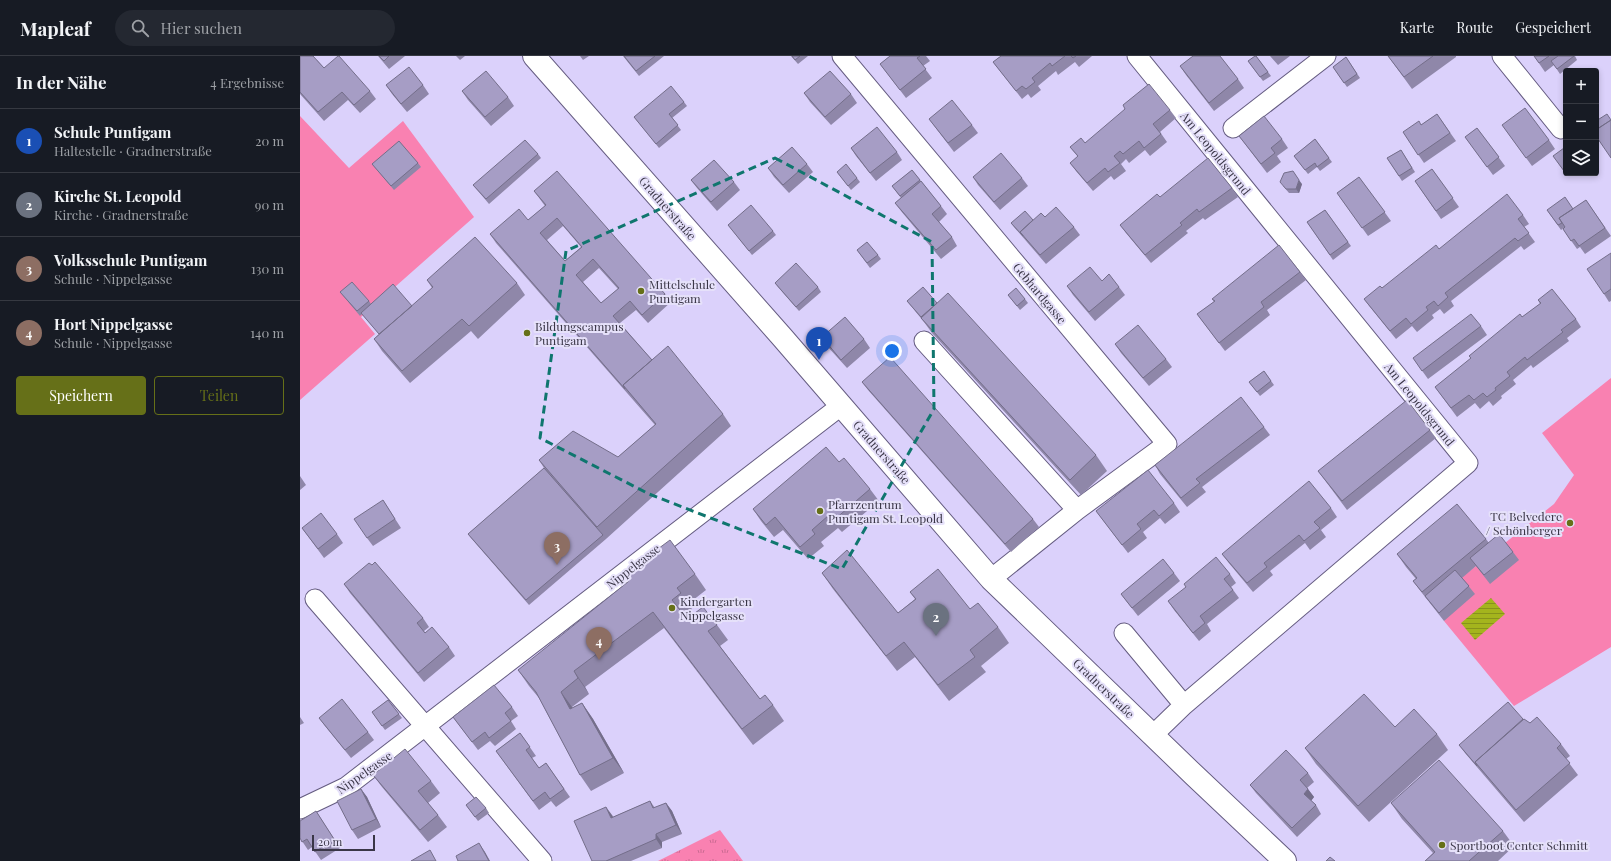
<!DOCTYPE html>
<html lang="de">
<meta charset="utf-8">
<style>
:root{--surface:#171b24;--page:#242831;--text:#f1f3f6;--muted:#9ea1a6;--line:#363941;--accent:#667018}
body{margin:0;font-family:"Playfair Display",serif;background:var(--page);color:var(--text)}
.controls{position:absolute;right:12px;top:12px;display:grid;overflow:hidden;border-radius:4px;box-shadow:0 2px 6px #0003}
.controls button{width:36px;height:36px;display:grid;place-items:center;padding:0;border:0;border-bottom:1px solid var(--line);background:var(--surface);color:var(--text);font:20px sans-serif}
.scale{position:absolute;left:12px;bottom:10px;width:63px;box-sizing:border-box;padding-left:4px;border:2px solid #3a3647;border-top:0;font-size:11px;line-height:14px;white-space:nowrap;color:#3a3647;-webkit-text-stroke:3px #e6e1fa;paint-order:stroke}
.you{position:absolute;left:592px;top:295px;width:14px;height:14px;margin:-10px;border:3px solid #fff;border-radius:50%;background:#1a73e8;box-shadow:0 0 0 6px #1a73e833}
.badge{display:grid;place-items:center;width:26px;height:26px;border-radius:50%;background:var(--accent);color:#fff;font-size:13px;font-weight:700}
.pin{position:absolute;translate:-50% -33px;filter:drop-shadow(0 1px 2px #0008)}
.pin::after{content:'';position:absolute;top:21px;width:14px;height:12px;background:inherit;clip-path:polygon(0 0,100% 0,50% 100%)}
.list{margin:0;padding:0;list-style:none}
h2{display:flex;justify-content:space-between;align-items:center;height:52px;margin:0;padding:0 16px;font-size:17px}
h2 small{font-size:13px;font-weight:400;color:var(--muted)}
.list li{display:grid;grid-template-columns:26px 1fr auto;gap:12px;align-items:center;box-sizing:border-box;height:64px;padding:0 16px;border-top:1px solid var(--line)}
.list b{display:block;font-size:15px;white-space:nowrap}
.list p{margin:0;font-size:13px;white-space:nowrap;color:var(--muted)}
.list em{font-size:13px;font-style:normal;color:var(--muted)}
.actions{display:flex;gap:8px;padding:12px 16px}
.actions a{flex:1;padding:9px 0;border:1px solid var(--accent);border-radius:4px;text-align:center;font-size:14px;color:var(--accent)}
.actions .main{background:var(--accent);color:#fff}
.icon{flex:none;width:22px;height:22px;fill:none;stroke:currentColor;stroke-width:2;stroke-linecap:round;stroke-linejoin:round}
.map{position:relative;flex:none;width:1311px;height:805px;overflow:hidden}
header{display:flex;align-items:center;gap:24px;box-sizing:border-box;height:56px;padding:0 20px;background:var(--surface);border-bottom:1px solid var(--line)}
header strong{font-size:19px}
nav{display:flex;gap:22px;margin-inline-start:auto;font-size:14px}
.search{width:280px;height:36px;background:var(--page);display:flex;align-items:center;gap:10px;box-sizing:border-box;padding:0 14px;border-radius:22px;color:var(--muted);font-size:15px}
main{display:flex}
aside{flex:1;background:var(--surface)}
.map>svg:first-child{display:block}
.park{fill:url(#park-tufts)}
.garden{fill:#f981b1}
.water{fill:url(#water-rules)}
.lines{fill:none;stroke-linecap:round;stroke-linejoin:round}
.street-casing{stroke:#655c81;stroke-width:21}
.secondary-casing{stroke:#655c81;stroke-width:24}
.street{stroke:#fff;stroke-width:19}
.secondary{stroke:#fff;stroke-width:22}
.wall{fill:#8f87a9;fill-rule:evenodd}
.shaded-wall{fill:#746e8a}
.building{fill:#a69dc5;stroke:#746e8a;fill-rule:evenodd}
.marked{fill:none;stroke:#0f766e;stroke-width:3;stroke-dasharray:8 5;stroke-linejoin:round}
.poi-dot{fill:#667018;stroke:#e6e1fa;stroke-width:1.5}
.labels{text-anchor:middle;dominant-baseline:central;stroke-width:4;stroke-linejoin:round;paint-order:stroke}
.street-label{font-size:12px;fill:#3a3647;stroke:#e6e1fa}
.poi-label{font-size:12px;fill:#3a3647;stroke:#e6e1fa;text-anchor:start}
</style>
<header>
<strong>Mapleaf</strong>
<div class="search"><svg class="icon" aria-label="search" viewBox="0 0 24 24"><circle cx="10" cy="10" r="6"/><path d="M15 15l6 6"/></svg>Hier suchen</div>
<nav><a>Karte</a><a>Route</a><a>Gespeichert</a></nav>
</header>
<main>
<aside>
<h2>In der Nähe<small>4 Ergebnisse</small></h2>
<ul class="list">
<li><span class="badge" style="background:#1a4fb4">1</span><div><b>Schule Puntigam</b><p>Haltestelle · Gradnerstraße</p></div><em>20 m</em></li>
<li><span class="badge" style="background:#6b7280">2</span><div><b>Kirche St. Leopold</b><p>Kirche · Gradnerstraße</p></div><em>90 m</em></li>
<li><span class="badge" style="background:#8d6e63">3</span><div><b>Volksschule Puntigam</b><p>Schule · Nippelgasse</p></div><em>130 m</em></li>
<li><span class="badge" style="background:#8d6e63">4</span><div><b>Hort Nippelgasse</b><p>Schule · Nippelgasse</p></div><em>140 m</em></li>
</ul>
<div class="actions"><a class="main">Speichern</a><a>Teilen</a></div>
</aside>
<div class="map">
<svg width="1311" height="805" viewBox="0 0 1311 805">
<defs>
<pattern id="park-tufts" width="24" height="20" patternUnits="userSpaceOnUse"><rect width="24" height="20" fill="#f981b1"/><path d="M3 7l-1-3M5 7V3M7 7l1-3M15 17l-1-3M17 17v-4M19 17l1-3" fill="none" stroke="#cb6a92"/></pattern>
<pattern id="water-rules" width="6" height="5" patternUnits="userSpaceOnUse"><rect width="6" height="5" fill="#a4b41d"/><path d="M0 2.5h6" fill="none" stroke="#87931b"/></pattern>
</defs>
<rect width="100%" height="100%" fill="#dbd1fb"/>
<path class="park" d="M420,774L443,805H358Z"/>
<path class="garden" d="M0,60L49,112L103,65L174,161L61,261L75,278L0,344Z
M1311,322V591L1214,650L1144,565L1161,522L1254,448L1274,419L1242,377Z"/>
<path class="water" d="M1191,542L1205,558L1175,584L1161,567Z"/>
<g class="lines">
<g class="street-casing">
<path id="street" d="M542,0L867,388L777,454L691,523
M837,0L1168,407L884,649L853,679
M1202,0L1261,73
M933,72L1026,0
M624,285L777,454
M15,543L242,805
M824,577L884,649
M0,753L46,731L542,349"/>
</g>
<g class="secondary-casing">
<path id="secondary" d="M234,0L482,281L691,523L894,719L985,805"/>
</g>
<use href="#street" class="street"/>
<use href="#secondary" class="secondary"/>
</g>
<path class="wall" d="M0,0L17,4L24,12L70,35L76,43L60,57L48,44L24,65L0,38Z
M78,0H105L89,13Z
M156,0H165L160,4Z
M280,0H289L283,4Z
M323,0H364L339,20Z
M491,0H508L498,8Z
M590,0H626L630,5L623,10L632,22L606,42L580,8Z
M701,0H792L779,11L775,6L758,19L756,15L738,30L741,34L731,42L728,38L722,43L693,6Z
M956,0L971,20L963,25L948,5Z
M970,0H990L978,9Z
M1088,0H1156V1L1112,33Z
M1234,0H1275L1277,4L1260,18L1254,9L1245,16Z
M1046,1L1060,22L1047,31L1033,11Z
M880,10L938,23L944,32L914,55L886,19Z
M86,29H123L129,38L107,56L92,38Z
M162,35L208,41L214,50L191,70L168,44Z
M504,37L551,38L557,47L531,69L510,46Z
M384,46L387,50L372,62L381,74L359,92L334,61Z
M870,54L876,62L860,76L867,86L850,100L845,94L829,107L826,103L821,108L826,115L814,124L811,120L793,135L776,115L770,107L778,101L770,91L785,87Z
M1137,58L1156,85L1124,107L1103,76L1121,69Z
M629,63L672,69L678,77L654,96L635,71Z
M1202,69L1249,84L1255,93L1232,110Z
M1177,72L1205,110L1193,119L1165,81Z
M939,80L982,83L988,92L977,100L981,106L967,117Z
M1015,83L1032,106L1020,115L1017,111L1008,118L994,100Z
M551,92L597,96L602,104L576,125L556,100Z
M1101,94L1115,116L1102,125L1087,102Z
M1266,95V117H1270L1267,119L1253,100Z
M238,98L241,102L189,148L173,129Z
M118,107L121,111L94,134L72,108Z
M507,108L513,116L489,137L474,121L468,112Z
M1132,113L1159,151L1141,163L1115,125Z
M612,114L641,150L647,158L639,166L652,181L657,190L641,203L601,155L595,147L601,142L592,130Z
M537,116L557,122L560,126L551,134Z
M673,121L722,122L728,130L700,154L678,129Z
M1059,121L1091,165L1068,180L1037,137Z
M391,124L434,126L440,134L417,155L397,132Z
M1002,128L999,137H989L983,130Z
M932,132L938,141L905,164L903,162L886,175L888,177L851,207L826,177L820,169L860,141Z
M234,135L365,238L371,246L348,267L336,254L320,267L352,304L423,358L431,370L306,483L229,549L171,482L168,478L244,412L239,404L318,401L355,369L196,187L190,178L228,164L245,150ZM263,170L281,191L265,205L247,184ZM299,212L318,233L301,247L283,226Z
M1286,144L1311,180L1285,198L1280,191L1277,193L1263,173L1265,171L1261,174L1247,154L1273,153Z
M1025,154L1051,190L1033,204L1007,166Z
M1223,159L1229,168L1224,171L1235,186L1224,194L1221,190L1151,245L1154,250L1144,258L1140,253L1132,259L1134,262L1117,276L1112,270L1096,283L1070,251L1064,243L1082,232L1139,193Z
M745,161L774,171L780,179L746,208L714,171L711,167L733,164Z
M428,169L473,175L476,179L452,199Z
M557,194L578,199L581,203L570,212Z
M1311,197V245L1309,246L1304,238Z
M1000,216L1006,224L967,254L970,259L925,295L897,258L914,246L912,243Z
M127,224L217,227L225,239L178,283L171,275L110,327L82,295L74,283L79,278L62,258L60,260L40,236L69,245L71,248L112,250L132,232Z
M802,225L819,231L825,239L795,265L773,239L767,230Z
M475,227L518,231L521,236L499,255L478,231Z
M708,239L725,243L728,247L720,254Z
M1238,244L1276,263L1281,271L1267,282L1269,285L1233,312L1231,309L1213,324L1216,328L1201,340L1202,342L1193,350L1189,345L1180,353L1175,347L1157,361L1135,331L1171,303L1169,300L1240,248Z
M607,245L637,247L796,399L807,415L781,439L632,277L624,266Z
M1181,270L1187,279L1128,323L1113,302Z
M522,281L564,283L570,292L547,312L527,290Z
M815,288L866,303L872,311L849,330L821,297Z
M964,315L974,329L960,340L949,326Z
M562,326L733,463L739,471L711,496L568,334Z
M964,371L970,379L902,431L906,436L887,451L860,418L855,409Z
M1130,374L1136,382L1047,454L1018,415Z
M539,406L570,433L579,445L542,476L538,472L521,486L524,490L508,503L483,474L474,481L461,465L453,453Z
M0,420L6,429L0,434Z
M83,444L101,472L73,490L67,482Z
M874,447L880,456L865,468L860,462L843,476L847,482L828,497L796,455Z
M1031,452L1037,461L1021,474L1026,481L1010,494L1005,487L970,515L973,519L953,536L928,506L922,498Z
M2,472L37,478L43,487L24,502Z
M1186,483L1189,487L1213,496L1219,504L1190,528L1176,510L1162,522L1175,538L1144,565L1122,537L1113,525L1116,523L1106,511L1097,498Z
M522,517L598,557L615,543L610,536L670,553L698,571L709,587L681,610L686,616L649,645L615,601L597,615L533,533Z
M874,517L880,525L838,560L827,546L821,538Z
M395,518L406,534L388,548L392,553L384,559L387,563L417,569L428,584L420,590L460,643L473,649L484,665L453,689L364,572L285,631L289,638L272,651V652L282,647L293,663L324,717L291,735L280,719L239,642L229,630L218,614Z
M930,518L936,527L931,531L939,542L907,568L911,575L899,585L874,554L868,545Z
M44,528L123,562L129,571L124,575L125,577L149,591L155,600L124,626L50,537Z
M88,644L102,662L85,674L72,656Z
M212,651L218,660L211,665L216,673L195,690L190,685L178,694L153,661Z
M0,661L4,667L0,669Z
M19,662L68,676L74,684L51,702L25,670Z
M1223,663L1261,688L1270,700L1266,703L1278,719L1224,766L1165,697L1159,689Z
M1095,671L1137,678L1148,694L1069,766L1016,708L1005,692Z
M220,677L236,700L232,702L239,712L246,707L270,741L256,751L251,745L239,754L196,695Z
M1008,717L1014,726L1007,732L1014,741L1011,745L1016,749L1021,758L997,781L956,737L950,729Z
M73,719L131,725L140,737L128,747L138,759L147,771L128,786L82,731Z
M61,733L67,741L81,771L58,783L52,774Z
M350,745L355,752L366,747L372,755L382,778L362,786V792L331,805H292L312,759L313,761Z
M1091,747L1203,775L1214,790L1198,805H1125L1133,797L1102,763Z
M166,749L186,752L189,757L178,765Z
M16,755L40,792L21,804L12,791L8,794L0,782Z"/>
<path class="shaded-wall" d="M999,124L1002,128L999,137L996,133Z
M274,615L285,631L289,638L278,622Z
M261,636L272,651L282,669L270,653Z
M282,647L293,663L324,717L313,702Z
M61,733L67,741L81,771L76,763Z
M1008,733L1014,741L1010,746L1004,738Z
M366,747L372,755L382,778L376,769Z
M306,751L312,759L317,771L311,762Z
M356,778L362,786V792L356,783Z
M179,787L185,796L190,805H189Z"/>
<path class="building" d="M0,0H13L24,12L38,0H39L70,35L54,49L42,36L18,56L0,36Z
M79,0H89L84,5Z
M324,0H355L336,15Z
M492,0H500L495,4Z
M590,0H620L617,2L626,13L600,34L580,8Z
M701,0H765L752,10L750,7L732,22L735,26L726,33L722,30L716,35L693,6Z
M771,0H776L773,2Z
M893,0H920L938,23L909,47L880,10Z
M955,0H956L968,16L960,21L948,5Z
M1088,0H1133L1104,21Z
M1234,0H1249L1239,7Z
M1258,0H1274L1257,13L1251,5Z
M1046,1L1057,18L1044,27L1033,11Z
M109,11L123,29L101,48L86,29Z
M186,15L208,41L185,61L162,35Z
M530,15L551,38L525,61L504,37Z
M849,28L870,54L853,68L861,78L844,92L839,85L823,98L820,95L814,100L820,107L808,116L805,112L787,127L770,107L778,100L770,91L781,82L785,87L825,53L823,49Z
M371,30L384,46L369,58L378,69L356,88L334,61Z
M652,44L672,69L648,87L629,63Z
M1225,52L1249,84L1226,102L1202,69Z
M1137,58L1150,77L1118,99L1103,76L1119,65L1121,69Z
M1307,58L1311,64L1297,73L1296,71V65Z
M964,60L982,83L971,92L975,97L961,108L939,80Z
M1311,64V102L1296,80V74Z
M577,71L597,96L570,117L551,92Z
M1177,72L1199,101L1187,111L1165,81Z
M1015,83L1029,102L1017,111L1015,107L1005,114L994,100Z
M225,84L238,98L186,143L173,129Z
M99,85L118,107L91,130L72,108Z
M492,91L507,108L483,129L468,112Z
M1264,92L1266,95V114L1264,115L1253,100Z
M1101,94L1112,112L1099,120L1087,102Z
M701,97L722,122L694,146L673,121Z
M908,102L932,132L899,156L897,153L880,167L882,169L845,199L820,169L857,138L860,141Z
M414,104L434,126L411,146L391,124Z
M546,108L557,122L548,130L537,116Z
M1132,113L1153,142L1136,155L1115,125Z
M612,114L620,124L600,140L592,130Z
M257,115L365,238L342,259L330,245L313,260L352,304L323,329L325,333L190,178L219,153L228,164L246,149L234,135ZM257,162L282,191L265,205L240,177ZM293,203L319,232L301,247L276,219Z
M993,115L999,124L996,133H986L980,126L984,117Z
M1059,121L1085,156L1062,172L1037,137Z
M621,125L641,150L632,158L652,181L636,194L595,147Z
M1207,138L1223,159L1218,163L1229,177L1218,185L1215,182L1145,237L1148,241L1138,250L1134,245L1126,251L1128,254L1111,268L1106,262L1090,275L1064,243L1080,230L1082,232L1136,189L1139,193Z
M1265,141L1273,153L1259,162L1262,167L1258,169L1247,154Z
M1286,144L1305,172L1279,190L1274,183L1271,185L1263,173L1265,171L1259,162Z
M451,149L473,175L449,195L428,169Z
M756,151L774,171L740,199L720,176L741,157L745,161Z
M1025,154L1048,186L1030,199L1007,166Z
M725,155L733,164L720,176L723,180L711,167Z
M175,181L217,227L169,270L162,263L102,315L74,283L133,231L127,224Z
M567,186L578,199L567,207L557,194Z
M979,189L1000,216L961,246L964,251L919,287L897,258L915,245L912,243Z
M1311,197V233L1304,238L1287,213Z
M496,207L518,231L496,251L475,227Z
M790,211L802,225L809,218L819,231L789,256L767,230Z
M52,226L69,245L57,255L40,236Z
M93,228L112,250L79,278L61,257Z
M623,231L637,247L621,261L607,245Z
M716,232L725,243L717,250L708,239Z
M1252,233L1276,263L1261,274L1263,276L1227,304L1225,301L1207,316L1210,320L1195,332L1196,334L1187,341L1183,337L1174,344L1169,339L1151,352L1135,331L1171,302L1169,300L1220,258L1222,261L1241,247L1238,244Z
M648,237L796,399L770,424L621,262Z
M1171,258L1181,270L1122,315L1113,302Z
M545,261L564,283L541,304L522,281Z
M838,269L866,303L843,322L815,288Z
M368,290L423,358L297,471L239,404L273,375L318,401L356,368L323,329Z
M590,301L733,463L705,488L562,326Z
M964,315L971,325L957,336L949,326Z
M941,341L964,371L896,423L900,427L881,442L855,409Z
M1107,344L1130,374L1042,445L1018,415Z
M526,391L539,406L544,402L570,433L534,464L529,459L512,474L515,478L500,491L475,461L466,469L453,453Z
M244,412L303,479L226,544L168,478Z
M848,414L874,447L859,460L854,454L837,468L841,473L822,489L796,455Z
M1009,425L1031,452L1014,466L1020,472L1004,485L999,479L964,507L967,511L947,527L922,498Z
M83,444L95,463L67,482L54,463Z
M1157,448L1186,483L1122,536L1113,525L1117,522L1097,498Z
M21,457L37,478L18,493L2,472Z
M1199,478L1213,496L1184,519L1170,502Z
M370,484L395,518L377,532L381,537L372,544L387,563L403,551L417,569L408,575L460,643L465,639L473,649L442,673L353,556L274,615L278,622L261,636L270,653L282,647L313,702L280,719L236,636L218,614L329,525L324,518Z
M547,494L598,557L616,543L610,536L638,513L670,553L678,547L698,571L670,594L675,601L638,629L604,586L586,600L522,517Z
M916,501L930,518L924,523L933,534L900,560L905,567L893,577L868,545L886,531L884,528Z
M863,503L874,517L832,552L821,538Z
M75,506L123,562L117,567L125,577L132,571L149,591L118,617L44,528L69,507L72,509Z
M1155,514L1169,530L1139,557L1125,540Z
M194,629L212,651L205,657L211,665L189,682L185,676L172,686L153,661Z
M1064,638L1095,671L1114,653L1137,678L1058,750L1005,692Z
M42,643L68,676L45,694L19,662Z
M88,644L99,658L82,670L72,656Z
M1208,646L1223,663L1175,706L1177,710L1159,689Z
M1237,661L1261,688L1257,692L1270,707L1216,754L1175,706L1224,663L1230,667Z
M220,677L230,691L226,694L239,712L246,707L264,733L250,743L245,736L233,745L196,695Z
M105,693L131,725L118,735L138,759L120,774L73,719Z
M986,694L1008,717L1000,724L1008,733L1004,738L1016,749L992,772L950,729Z
M1139,704L1203,775L1169,805H1125L1135,796L1091,747Z
M61,733L76,763L52,774L37,745Z
M176,741L186,752L175,761L166,749Z
M350,745L353,752L366,747L376,769L356,778V783L306,805H292L274,765L306,751L311,762Z
M16,755L34,783L15,796L7,783L2,786L0,782V765Z
M179,787L189,805H158L156,800Z
M130,794L136,805H111Z
M1030,801L1035,805H1026Z"/>
<path class="marked" d="M475,102L632,186L634,353L542,513L349,438L240,382L266,195Z"/>
<g class="poi-dot">
<circle cx="341" cy="235" r="4"/>
<circle cx="227" cy="277" r="4"/>
<circle cx="520" cy="455" r="4"/>
<circle cx="1270" cy="467" r="4"/>
<circle cx="372" cy="552" r="4"/>
<circle cx="1142" cy="789" r="4"/>
</g>
<g class="labels">
<g class="street-label">
<text transform="translate(916 97) rotate(51)">Am Leopoldsgrund</text>
<text transform="translate(368 152) rotate(49)">Gradnerstraße</text>
<text transform="translate(740 237) rotate(50)">Gebhardgasse</text>
<text transform="translate(1120 348) rotate(51)">Am Leopoldsgrund</text>
<text transform="translate(582 396) rotate(49)">Gradnerstraße</text>
<text transform="translate(333 510) rotate(-38)">Nippelgasse</text>
<text transform="translate(804 632) rotate(44)">Gradnerstraße</text>
<text transform="translate(64 716) rotate(-35)">Nippelgasse</text>
</g>
<g class="poi-label">
<text x="349" y="228">Mittelschule<tspan x="349" dy="14">Puntigam</tspan></text>
<text x="235" y="270">Bildungscampus<tspan x="235" dy="14">Puntigam</tspan></text>
<text x="528" y="448">Pfarrzentrum<tspan x="528" dy="14">Puntigam St. Leopold</tspan></text>
<text x="1262" y="460" text-anchor="end">TC Belvedere<tspan x="1262" dy="14">/ Schönberger</tspan></text>
<text x="380" y="545">Kindergarten<tspan x="380" dy="14">Nippelgasse</tspan></text>
<text x="1150" y="789">Sportboot Center Schmitt</text>
</g>
</g>
</svg>
<div class="controls">
<button>+</button>
<button>−</button>
<button><svg class="icon" aria-label="layers" viewBox="0 0 24 24"><path d="M12 4l9 5-9 5-9-5zM3 14l9 5 9-5"/></svg></button>
</div>
<div class="scale">20 m</div>
<div class="you"></div>
<div class="pin badge" style="left:519px;top:304px;background:#1a4fb4">1</div>
<div class="pin badge" style="left:636px;top:580px;background:#6b7280">2</div>
<div class="pin badge" style="left:257px;top:509px;background:#8d6e63">3</div>
<div class="pin badge" style="left:299px;top:604px;background:#8d6e63">4</div>
</div>
</main>
